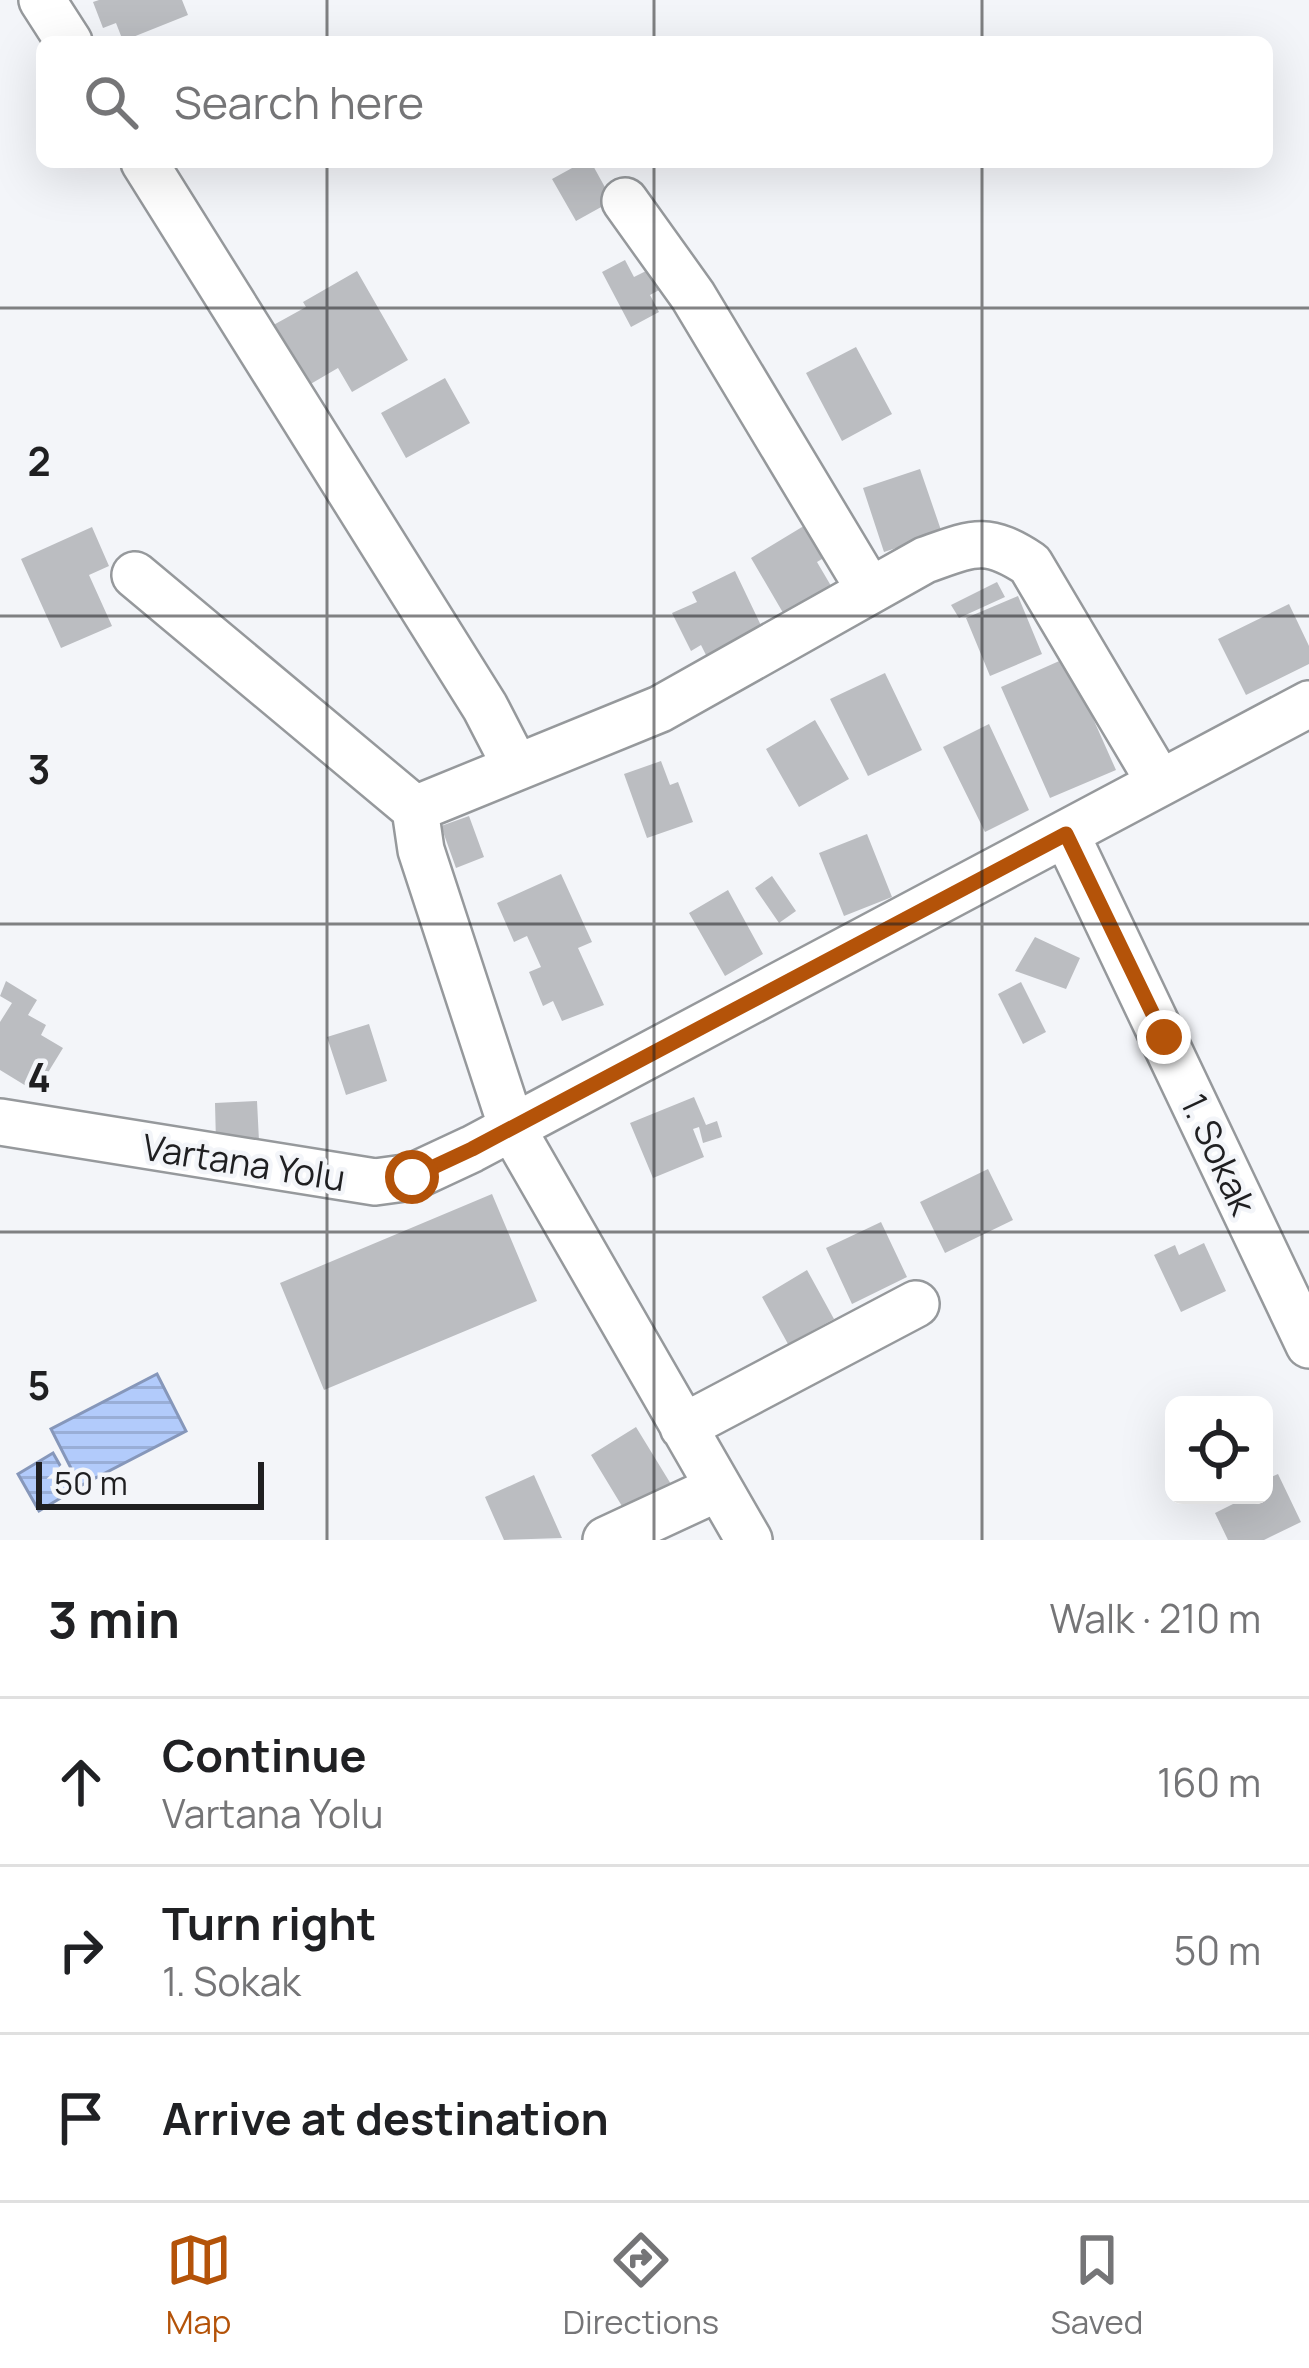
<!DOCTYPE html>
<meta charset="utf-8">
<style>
:root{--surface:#fff;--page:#f2f2f2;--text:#202124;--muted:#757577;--line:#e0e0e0;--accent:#b45309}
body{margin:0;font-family:Manrope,sans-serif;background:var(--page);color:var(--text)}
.controls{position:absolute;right:36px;bottom:36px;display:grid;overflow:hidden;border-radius:18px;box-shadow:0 12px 48px #0002}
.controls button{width:108px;height:108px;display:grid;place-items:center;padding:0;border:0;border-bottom:3px solid var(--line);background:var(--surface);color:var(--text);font:60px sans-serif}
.scale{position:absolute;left:36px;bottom:30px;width:228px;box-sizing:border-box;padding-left:12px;border:6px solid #1f1f21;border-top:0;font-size:33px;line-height:42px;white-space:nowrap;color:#1f1f21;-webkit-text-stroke:9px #f3f5f9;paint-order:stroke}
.stop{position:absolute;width:36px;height:36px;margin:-27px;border:9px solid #b45309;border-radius:50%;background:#fff}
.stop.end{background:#b45309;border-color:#fff;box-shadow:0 3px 12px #0008}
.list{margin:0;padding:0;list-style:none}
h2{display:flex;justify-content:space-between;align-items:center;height:156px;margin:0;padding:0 48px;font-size:51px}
h2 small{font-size:39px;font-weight:400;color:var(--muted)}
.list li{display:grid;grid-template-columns:78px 1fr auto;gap:36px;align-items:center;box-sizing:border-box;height:168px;padding:0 48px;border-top:3px solid var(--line)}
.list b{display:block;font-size:45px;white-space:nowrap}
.list p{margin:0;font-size:39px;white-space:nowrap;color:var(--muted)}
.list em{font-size:39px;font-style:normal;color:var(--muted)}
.icon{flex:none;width:66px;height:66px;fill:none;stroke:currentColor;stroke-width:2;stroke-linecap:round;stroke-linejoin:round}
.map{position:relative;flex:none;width:1309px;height:1540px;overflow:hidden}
.search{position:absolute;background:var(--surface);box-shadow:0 12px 48px #0002;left:36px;right:36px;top:36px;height:132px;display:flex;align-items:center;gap:30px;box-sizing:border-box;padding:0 42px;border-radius:18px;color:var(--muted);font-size:45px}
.sheet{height:660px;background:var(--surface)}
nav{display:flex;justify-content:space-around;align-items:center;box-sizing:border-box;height:168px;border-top:3px solid var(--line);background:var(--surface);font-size:33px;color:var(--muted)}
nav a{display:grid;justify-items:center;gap:6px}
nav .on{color:var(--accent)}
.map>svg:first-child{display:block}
.water{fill:url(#water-rules);stroke:#8697ba;stroke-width:3}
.building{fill:#bbbdc1}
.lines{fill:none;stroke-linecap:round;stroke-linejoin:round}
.minor-casing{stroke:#96999c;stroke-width:50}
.minor{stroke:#fff;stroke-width:45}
.route{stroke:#b45309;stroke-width:15}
.grid{fill:none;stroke:#1f1f21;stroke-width:3;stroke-opacity:0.55}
.labels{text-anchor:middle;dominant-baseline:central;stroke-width:9;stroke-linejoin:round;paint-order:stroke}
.street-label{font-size:36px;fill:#1f1f21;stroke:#f3f5f9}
.grid-label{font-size:39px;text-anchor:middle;font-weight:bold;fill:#1f1f21;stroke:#f3f5f9;stroke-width:9;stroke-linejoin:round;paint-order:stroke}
</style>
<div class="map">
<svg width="1309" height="1540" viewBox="0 0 1309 1540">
<defs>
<pattern id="water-rules" width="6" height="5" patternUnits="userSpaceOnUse" patternTransform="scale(3)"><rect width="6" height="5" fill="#b2cbfb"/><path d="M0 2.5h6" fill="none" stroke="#99aed7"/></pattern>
</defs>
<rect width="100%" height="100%" fill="#f3f5f9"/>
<path class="water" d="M157,1374L186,1431L80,1486L51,1429Z
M53,1453L74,1490L39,1511L18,1474Z"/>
<path class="building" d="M99,0H182L188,15L123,41L116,23L103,28L93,2Z
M583,162H591L617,209L607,215L603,206L576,221L552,179Z
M625,260L634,277L650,269L661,289L650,295L659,312L631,327L602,272Z
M357,271L408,360L352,392L338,368L302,389L268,328L306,307L303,302Z
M856,347L892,414L842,441L806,373Z
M445,378L470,423L406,458L381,413Z
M920,469L942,533L884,552L863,488Z
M812,521L832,553L817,562L837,596L789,623L751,558Z
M92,527L109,566L89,575L112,626L61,648L21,559Z
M735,571L767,638L714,671L701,645L691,651L672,613L697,602L692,592Z
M997,582L1005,597L959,618L951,605Z
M1018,596L1042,654L990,676L966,618Z
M1289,604L1309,646V664L1246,695L1218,639Z
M1066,658L1116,770L1050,798L1001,687Z
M885,673L922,750L868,776L830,699Z
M815,720L849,779L799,807L766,749Z
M989,724L1029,810L985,832L943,747Z
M661,761L670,785L678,782L693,822L647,838L624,774Z
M469,816L484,857L456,868L441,826Z
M867,834L892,897L844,916L819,853Z
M561,874L592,942L578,948L604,1005L562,1021L553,1001L543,1006L529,972L541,967L527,936L514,942L497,903Z
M772,876L796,911L779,923L755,888Z
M728,890L763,954L725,976L689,913Z
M1035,937L1080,958L1066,989L1015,971Z
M6,981L37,1000L28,1015L46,1025L41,1035L63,1048L36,1092L0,1070V1022L12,1003L0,996Z
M1021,982L1046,1032L1023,1044L998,994Z
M369,1024L387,1081L346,1095L327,1037Z
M694,1097L706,1125L717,1121L722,1137L703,1143L699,1127L693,1129L704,1157L653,1178L630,1123Z
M257,1101L259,1141L216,1143L215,1103Z
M988,1169L1013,1220L945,1253L920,1202Z
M492,1194L537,1301L324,1390L280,1283Z
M881,1222L907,1277L852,1304L826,1248Z
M1204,1243L1226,1291L1181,1312L1154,1255L1175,1245L1179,1255Z
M807,1270L834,1319L788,1344L762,1297Z
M636,1427L677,1494L631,1521L591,1455Z
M1278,1474L1301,1522L1264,1540H1228L1215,1513L1237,1502L1233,1495H1264V1480Z
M534,1475L562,1538L504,1540L485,1497Z"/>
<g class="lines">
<g class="minor-casing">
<path id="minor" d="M42,0L69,42
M144,162L485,707L516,767
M625,201L693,296L869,589
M135,575L415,809L421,850L512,1128L749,1540
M415,809L660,709L925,560C973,543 986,535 1030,564L1160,783
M1066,834L1309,1345
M0,1122L375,1182L412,1177L472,1149L1309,704
M683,1427L916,1304
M606,1540L718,1488"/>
</g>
<use href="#minor" class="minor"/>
</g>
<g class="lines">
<path class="route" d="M412,1177L472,1149L1066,834L1164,1037"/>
</g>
<path class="grid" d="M327,0V42M654,0V42M982,0V42M327,162V1540M654,162V1540M982,162V1540M0,308H1309M0,616H1309M0,924H1309M0,1232H1309"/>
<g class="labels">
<g class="street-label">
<text transform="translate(1219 1154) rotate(65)">1. Sokak</text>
<text transform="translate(244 1162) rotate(9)">Vartana Yolu</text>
</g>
</g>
<g class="grid-label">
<text x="39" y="476">2</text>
<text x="39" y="784">3</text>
<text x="39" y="1092">4</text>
<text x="39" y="1400">5</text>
</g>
</svg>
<div class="controls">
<button><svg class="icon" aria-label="locate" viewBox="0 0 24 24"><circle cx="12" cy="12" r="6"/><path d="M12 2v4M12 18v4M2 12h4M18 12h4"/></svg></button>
</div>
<div class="scale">50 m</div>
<div class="stop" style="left:412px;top:1177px"></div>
<div class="stop end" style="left:1164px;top:1037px"></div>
<div class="search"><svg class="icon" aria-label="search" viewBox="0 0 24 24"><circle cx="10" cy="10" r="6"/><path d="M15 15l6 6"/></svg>Search here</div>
</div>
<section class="sheet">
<h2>3 min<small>Walk · 210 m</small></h2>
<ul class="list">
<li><svg class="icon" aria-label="ahead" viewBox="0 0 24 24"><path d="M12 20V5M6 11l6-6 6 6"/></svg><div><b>Continue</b><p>Vartana Yolu</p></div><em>160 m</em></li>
<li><svg class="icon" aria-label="right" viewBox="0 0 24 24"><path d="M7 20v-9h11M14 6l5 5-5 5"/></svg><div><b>Turn right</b><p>1. Sokak</p></div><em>50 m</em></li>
<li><svg class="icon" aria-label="arrive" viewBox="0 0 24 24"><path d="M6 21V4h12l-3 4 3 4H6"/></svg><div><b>Arrive at destination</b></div></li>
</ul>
</section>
<nav>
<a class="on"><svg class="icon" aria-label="map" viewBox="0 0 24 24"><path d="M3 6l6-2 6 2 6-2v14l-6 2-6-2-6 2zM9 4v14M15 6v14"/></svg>Map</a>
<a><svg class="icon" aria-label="directions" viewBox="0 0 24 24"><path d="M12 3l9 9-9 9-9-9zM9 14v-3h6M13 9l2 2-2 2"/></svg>Directions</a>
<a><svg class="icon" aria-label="saved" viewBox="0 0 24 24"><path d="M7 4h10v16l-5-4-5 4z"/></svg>Saved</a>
</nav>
